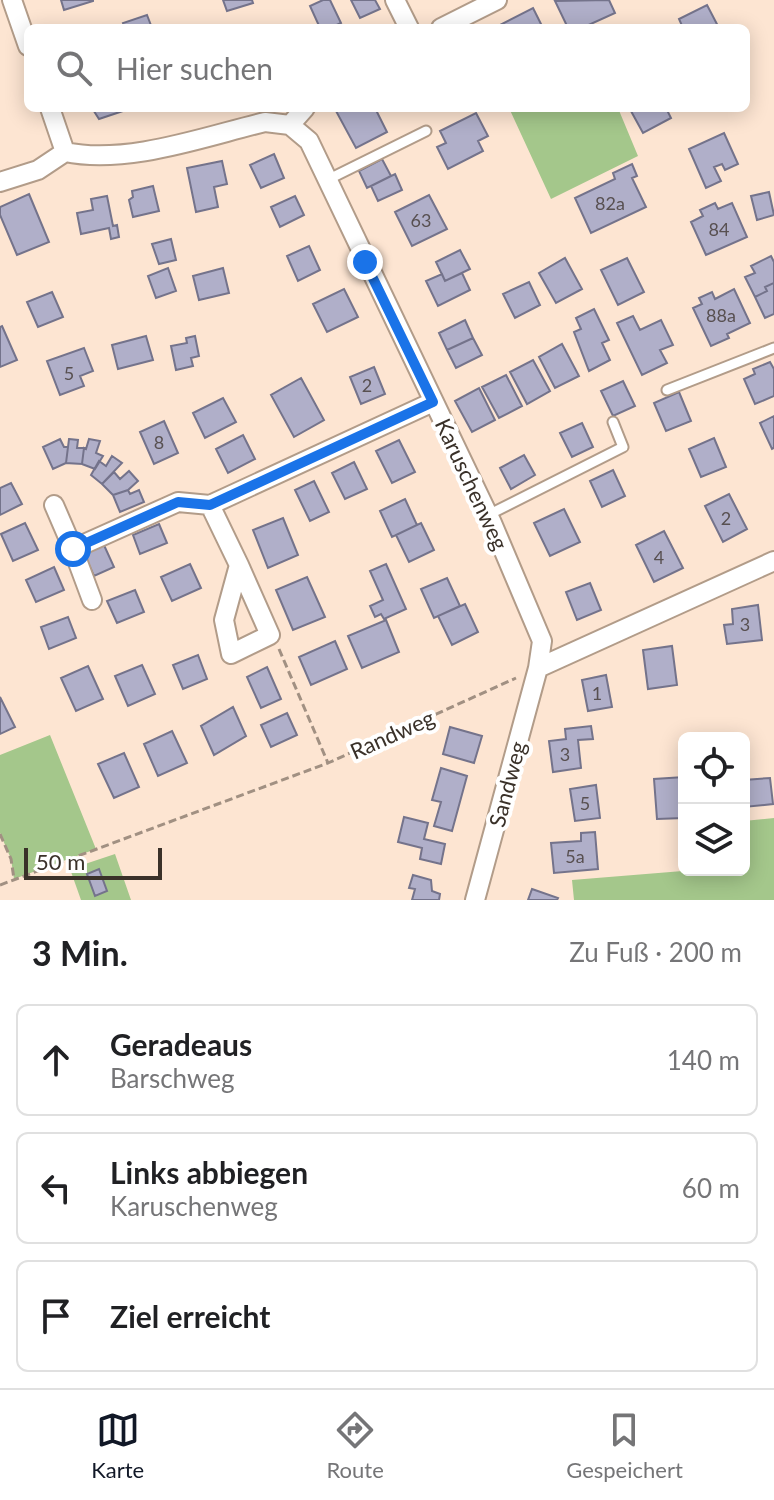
<!DOCTYPE html>
<html lang="de">
<meta charset="utf-8">
<style>
:root{--surface:#fff;--page:#f2f2f2;--text:#202124;--muted:#757577;--line:#e0e0e0;--accent:#111827}
body{margin:0;font-family:Lato,sans-serif;background:var(--page);color:var(--text)}
.controls{position:absolute;right:24px;bottom:24px;display:grid;overflow:hidden;border-radius:12px;box-shadow:0 4px 20px #0003}
.controls button{width:72px;height:72px;display:grid;place-items:center;padding:0;border:0;border-bottom:2px solid var(--line);background:var(--surface);color:var(--text);font:40px sans-serif}
.scale{position:absolute;left:24px;bottom:20px;width:138px;box-sizing:border-box;padding-left:8px;border:4px solid #3a3129;border-top:0;font-size:22px;line-height:28px;white-space:nowrap;color:#3a3129;-webkit-text-stroke:6px #fff;paint-order:stroke}
.stop{position:absolute;width:24px;height:24px;margin:-18px;border:6px solid #1a73e8;border-radius:50%;background:#fff}
.stop.end{background:#1a73e8;border-color:#fff;box-shadow:0 2px 8px #0008}
.list{margin:0;padding:0;list-style:none}
h2{display:flex;justify-content:space-between;align-items:center;height:104px;margin:0;padding:0 32px;font-size:34px}
h2 small{font-size:26px;font-weight:400;color:var(--muted)}
.list li{display:grid;grid-template-columns:52px 1fr auto;gap:24px;align-items:center;box-sizing:border-box;height:112px;margin:0 16px 16px;padding:0 16px;border:2px solid var(--line);border-radius:12px}
.list b{display:block;font-size:30px;white-space:nowrap}
.list p{margin:0;font-size:26px;white-space:nowrap;color:var(--muted)}
.list em{font-size:26px;font-style:normal;color:var(--muted)}
.icon{flex:none;width:44px;height:44px;fill:none;stroke:currentColor;stroke-width:2;stroke-linecap:round;stroke-linejoin:round}
.map{position:relative;flex:none;width:774px;height:900px;overflow:hidden}
.search{position:absolute;background:var(--surface);box-shadow:0 4px 20px #0003;left:24px;right:24px;top:24px;height:88px;display:flex;align-items:center;gap:20px;box-sizing:border-box;padding:0 28px;border-radius:12px;color:var(--muted);font-size:30px}
.sheet{height:488px;background:var(--surface)}
nav{display:flex;justify-content:space-around;align-items:center;box-sizing:border-box;height:112px;border-top:2px solid var(--line);background:var(--surface);font-size:22px;color:var(--muted)}
nav a{display:grid;justify-items:center;gap:4px}
nav .on{color:var(--accent)}
.map>svg:first-child{display:block}
.green{fill:#a4c78b}
.building{fill:#b0afc9;stroke:#74738b;stroke-width:2}
.lines{fill:none;stroke-linecap:round;stroke-linejoin:round}
.lane-casing{stroke:#b29c89;stroke-width:13}
.street-casing{stroke:#b29c89;stroke-width:22}
.path{stroke:#a19082;stroke-width:3;stroke-dasharray:8 4;stroke-linecap:butt}
.lane{stroke:#fff;stroke-width:9}
.street{stroke:#fff;stroke-width:18}
.route{stroke:#1a73e8;stroke-width:10}
.labels{text-anchor:middle;dominant-baseline:central;stroke-width:8;stroke-linejoin:round;paint-order:stroke}
.number-label{font-size:18px;fill:#585051}
.street-label{font-size:22px;fill:#3a3129;stroke:#fff}
</style>
<div class="map">
<svg width="774" height="900" viewBox="0 0 774 900">
<rect width="100%" height="100%" fill="#fde5d2"/>
<path class="green" d="M509,108H618L638,156L551,199Z
M50,735L96,849L14,879L11,859L0,833V755Z
M774,818V900H574L572,880L695,870H744V821Z
M115,854L131,900H81L70,869Z"/>
<path class="building" d="M61,0H93V1L64,10Z
M223,0H252L253,3L227,11Z
M323,0H330L341,23L330,28H320L310,6Z
M351,0H375L380,9L360,18Z
M609,0L615,13L582,28H568L555,1Z
M707,5L719,28H683L679,19Z
M533,8L543,28H497L496,27Z
M147,15L152,28H125L123,23Z
M92,108H123V111L99,119Z
M342,108H375L387,132L356,148L336,111Z
M636,108H666L671,118L643,133L631,111Z
M476,113L488,136L478,141L483,151L448,169L437,147L446,143L440,131Z
M724,133L738,164L725,170L722,164L714,167L721,181L706,188L689,149Z
M274,154L284,178L261,188L250,165Z
M382,159L391,176L367,188L359,171Z
M222,161L227,184L214,187L218,207L196,212L187,168Z
M632,164L637,176L632,178L646,207L591,233L575,198L615,179L613,173Z
M395,174L402,190L378,201L371,186Z
M153,186L159,211L133,217L129,200L133,197L132,191Z
M769,192L774,215L757,220L751,196Z
M29,194L49,242L17,255L0,215V207Z
M429,195L447,229L412,246L395,212Z
M107,196L113,226L117,225L119,237L111,239L109,228L81,234L77,213L93,210L91,199Z
M295,196L304,215L280,227L271,207Z
M715,203L718,209L732,203L747,237L706,255L691,222L703,216L700,210Z
M171,239L176,260L159,264L152,244Z
M309,246L320,270L298,281L287,256Z
M460,250L470,269L445,281L436,262Z
M771,256L774,262V283L765,287L767,291L755,297L745,277L755,273L751,266Z
M565,258L582,289L556,303L539,273Z
M627,258L644,292L618,305L601,270Z
M168,268L176,291L156,298L148,276Z
M223,268L229,293L199,300L193,276Z
M462,273L470,290L438,306L426,281L442,274L445,281Z
M529,282L540,305L515,318L503,294Z
M774,283V314L765,318L755,297L767,291L765,287Z
M344,289L358,317L327,332L313,304Z
M734,289L750,323L727,334L729,338L711,346L693,308L702,304L699,298L712,292L715,299Z
M52,292L63,317L38,327L27,302Z
M594,309L609,340L602,343L610,360L589,371L574,332L581,329L576,318Z
M633,316L640,330L661,320L673,345L660,350L667,363L642,375L617,323Z
M465,320L473,338L447,350L439,333Z
M2,326L17,360L0,367V327Z
M146,336L153,360L118,369L112,345Z
M195,336L199,356L191,358L193,366L176,370L171,346L187,343L186,338Z
M473,338L482,355L456,368L447,350Z
M562,344L579,376L555,388L539,357Z
M84,348L93,371L80,376L84,386L60,395L47,361Z
M533,360L550,391L527,404L510,372Z
M770,362L774,369V396L755,404L744,379L755,374L753,369Z
M374,367L385,394L361,404L350,377Z
M506,375L522,406L499,418L482,387Z
M301,378L324,420L294,437L271,395Z
M623,381L635,406L613,416L601,391Z
M479,388L495,420L472,432L455,401Z
M679,392L691,421L666,431L654,403Z
M223,398L236,422L205,438L193,413Z
M774,416V448L772,449L760,423Z
M164,421L178,453L154,464L140,432Z
M582,423L593,447L572,457L560,433Z
M243,435L255,459L228,473L216,449Z
M714,438L726,467L701,477L689,449Z
M60,439L64,447H68L66,463L53,469L43,447Z
M69,439L78,440L77,448H84L82,464L66,463Z
M89,439L100,441L96,453L103,456L95,469L82,464L84,448L86,449Z
M399,440L415,472L392,483L376,451Z
M524,455L535,475L511,489L500,468Z
M112,456L122,463L102,484L91,475L99,461L106,466Z
M354,462L367,489L345,499L332,473Z
M613,470L625,496L602,507L590,481Z
M129,471L138,481L128,490L113,495L102,484L114,472L120,479Z
M314,481L329,512L310,521L295,490Z
M11,483L22,504L0,515V488Z
M128,490L130,494L139,490L144,502L120,512L113,495Z
M729,494L747,529L723,542L705,506Z
M405,499L417,525L392,537L380,511Z
M564,509L580,542L550,556L534,523Z
M283,518L298,555L268,568L253,530Z
M25,523L38,550L13,561L1,534Z
M421,523L434,550L409,562L396,535Z
M159,524L167,543L140,554L133,535Z
M664,531L683,568L654,582L636,545Z
M103,543L114,567L94,576L83,552Z
M190,564L201,588L172,601L161,577Z
M386,564L406,609L384,619L381,614L375,617L370,606L383,600L370,571Z
M54,567L64,590L36,602L26,580Z
M307,577L325,617L293,630L276,590Z
M447,578L460,606L434,618L421,589Z
M590,583L601,610L577,620L566,592Z
M135,590L144,612L117,623L107,601Z
M465,604L478,632L452,645L438,616Z
M758,605L762,640L727,644L724,625L733,624L732,609Z
M68,617L76,638L49,649L41,627Z
M386,620L399,652L362,668L348,636Z
M335,641L347,669L311,685L299,657Z
M672,646L677,685L648,689L643,650Z
M198,655L207,679L183,689L173,665Z
M142,665L155,694L128,706L115,676Z
M88,666L103,699L76,711L61,678Z
M267,667L281,699L261,708L247,677Z
M606,675L612,707L588,711L582,680Z
M0,697L15,727L0,734Z
M233,707L246,736L214,755L201,726Z
M287,713L297,735L271,747L261,725Z
M591,726L593,739L578,740L581,768L553,772L549,741L566,739L565,729Z
M450,727L482,736L474,763L443,754Z
M172,731L187,763L158,776L144,744Z
M124,753L139,787L114,798L98,764Z
M441,768L467,776L452,831L434,826L441,802L432,800Z
M684,777V818L657,819L654,779Z
M770,778L773,804L744,807V780Z
M596,785L600,818L575,821L570,789Z
M404,817L428,823L424,839L445,844L441,864L420,859L422,848L398,842Z
M595,832L598,869L554,873L551,843L581,841V833Z
M99,869L107,891L95,896L87,874Z
M413,875L431,880L432,891L440,894L439,900H412L415,889L409,888Z
M532,889L558,898L557,900H528Z"/>
<g class="lines">
<g class="lane-casing">
<path id="lane" d="M327,180L426,131
M667,390L774,348
M488,515L623,447L613,422"/>
</g>
<g class="street-casing">
<path id="street" d="M12,0L28,46
M395,0L409,28
M441,28L497,0
M50,108L65,152C127,165 203,137 265,122L290,125L309,141L492,523L542,641L538,668L475,900
M290,125L305,108
M0,182L38,170L65,152
M54,505L73,549L178,502L210,505
M73,549L92,600
M239,565L270,635L231,654L224,620L239,565L210,505L433,402
M538,668L774,561"/>
</g>
<path class="path" d="M279,649L328,763
M0,834L11,859L14,879
M0,885L328,763L516,678"/>
<use href="#lane" class="lane"/>
<use href="#street" class="street"/>
</g>
<g class="lines">
<path class="route" d="M73,549L178,502L210,505L433,402L365,262"/>
</g>
<g class="labels">
<g class="number-label">
<text x="610" y="203">82a</text>
<text x="421" y="220">63</text>
<text x="719" y="229">84</text>
<text x="721" y="315">88a</text>
<text x="69" y="373">5</text>
<text x="367" y="385">2</text>
<text x="159" y="442">8</text>
<text x="726" y="518">2</text>
<text x="659" y="557">4</text>
<text x="745" y="624">3</text>
<text x="597" y="693">1</text>
<text x="565" y="754">3</text>
<text x="585" y="803">5</text>
<text x="575" y="856">5a</text>
</g>
<g class="street-label">
<text transform="translate(472 484) rotate(65)">Karuschenweg</text>
<text transform="translate(392 734) rotate(-24)">Randweg</text>
<text transform="translate(507 784) rotate(-75)">Sandweg</text>
</g>
</g>
</svg>
<div class="controls">
<button><svg class="icon" aria-label="locate" viewBox="0 0 24 24"><circle cx="12" cy="12" r="6"/><path d="M12 2v4M12 18v4M2 12h4M18 12h4"/></svg></button>
<button><svg class="icon" aria-label="layers" viewBox="0 0 24 24"><path d="M12 4l9 5-9 5-9-5zM3 14l9 5 9-5"/></svg></button>
</div>
<div class="scale">50 m</div>
<div class="stop" style="left:73px;top:549px"></div>
<div class="stop end" style="left:365px;top:262px"></div>
<div class="search"><svg class="icon" aria-label="search" viewBox="0 0 24 24"><circle cx="10" cy="10" r="6"/><path d="M15 15l6 6"/></svg>Hier suchen</div>
</div>
<section class="sheet">
<h2>3 Min.<small>Zu Fuß · 200 m</small></h2>
<ul class="list">
<li><svg class="icon" aria-label="ahead" viewBox="0 0 24 24"><path d="M12 20V5M6 11l6-6 6 6"/></svg><div><b>Geradeaus</b><p>Barschweg</p></div><em>140 m</em></li>
<li><svg class="icon" aria-label="left" viewBox="0 0 24 24"><path d="M17 20v-9H6M10 6l-5 5 5 5"/></svg><div><b>Links abbiegen</b><p>Karuschenweg</p></div><em>60 m</em></li>
<li><svg class="icon" aria-label="arrive" viewBox="0 0 24 24"><path d="M6 21V4h12l-3 4 3 4H6"/></svg><div><b>Ziel erreicht</b></div></li>
</ul>
</section>
<nav>
<a class="on"><svg class="icon" aria-label="map" viewBox="0 0 24 24"><path d="M3 6l6-2 6 2 6-2v14l-6 2-6-2-6 2zM9 4v14M15 6v14"/></svg>Karte</a>
<a><svg class="icon" aria-label="directions" viewBox="0 0 24 24"><path d="M12 3l9 9-9 9-9-9zM9 14v-3h6M13 9l2 2-2 2"/></svg>Route</a>
<a><svg class="icon" aria-label="saved" viewBox="0 0 24 24"><path d="M7 4h10v16l-5-4-5 4z"/></svg>Gespeichert</a>
</nav>
